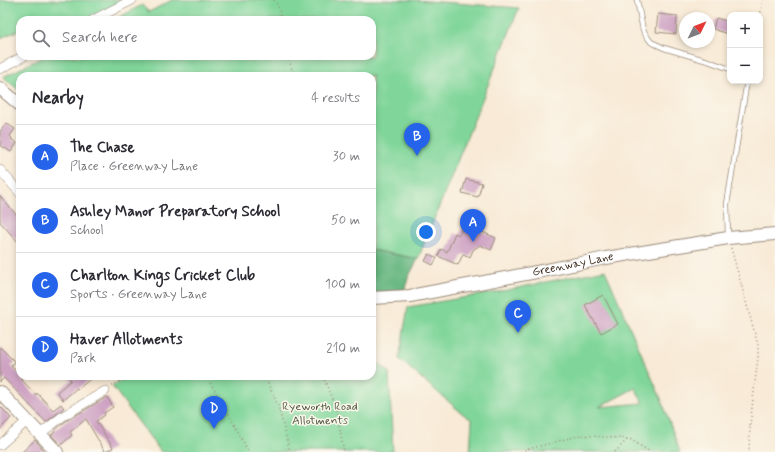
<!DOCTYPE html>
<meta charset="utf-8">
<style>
:root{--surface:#fff;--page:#f2f2f3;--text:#2b2b33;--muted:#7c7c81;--line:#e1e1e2;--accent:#2563eb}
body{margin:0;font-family:Mynerve,sans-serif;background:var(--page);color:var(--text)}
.controls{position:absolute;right:12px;top:12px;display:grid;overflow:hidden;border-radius:8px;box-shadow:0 2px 6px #0003}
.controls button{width:36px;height:36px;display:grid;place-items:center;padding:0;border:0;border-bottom:1px solid var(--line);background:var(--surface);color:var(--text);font:20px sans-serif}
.compass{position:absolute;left:679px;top:12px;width:36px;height:36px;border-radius:50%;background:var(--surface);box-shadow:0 2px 6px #0003;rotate:47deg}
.you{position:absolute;left:426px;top:232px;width:14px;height:14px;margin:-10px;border:3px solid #fff;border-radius:50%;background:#1a73e8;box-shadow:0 0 0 6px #1a73e833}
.badge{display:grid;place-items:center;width:26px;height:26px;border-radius:50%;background:var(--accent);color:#fff;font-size:13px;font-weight:700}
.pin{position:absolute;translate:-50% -33px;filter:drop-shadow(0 1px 2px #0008)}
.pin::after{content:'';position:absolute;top:21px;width:14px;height:12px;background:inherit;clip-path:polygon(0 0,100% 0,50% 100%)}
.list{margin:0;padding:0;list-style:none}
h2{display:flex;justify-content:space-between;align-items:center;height:52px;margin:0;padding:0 16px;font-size:17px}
h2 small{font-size:13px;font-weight:400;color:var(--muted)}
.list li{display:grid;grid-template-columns:26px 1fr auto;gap:12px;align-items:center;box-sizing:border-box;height:64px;padding:0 16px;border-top:1px solid var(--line)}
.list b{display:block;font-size:15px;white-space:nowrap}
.list p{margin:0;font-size:13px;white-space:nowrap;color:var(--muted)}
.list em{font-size:13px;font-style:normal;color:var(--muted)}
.icon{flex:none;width:22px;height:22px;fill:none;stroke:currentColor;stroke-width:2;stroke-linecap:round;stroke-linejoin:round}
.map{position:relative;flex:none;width:775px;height:452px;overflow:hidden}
.search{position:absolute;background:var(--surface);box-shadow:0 2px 6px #0003;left:16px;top:16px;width:360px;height:44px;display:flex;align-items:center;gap:10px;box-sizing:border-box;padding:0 14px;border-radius:12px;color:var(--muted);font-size:15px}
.panel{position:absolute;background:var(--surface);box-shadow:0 2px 6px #0003;left:16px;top:72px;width:360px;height:308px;border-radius:12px}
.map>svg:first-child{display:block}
.green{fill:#80d69a;stroke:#5e805c;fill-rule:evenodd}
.forest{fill:#68b782;stroke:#527050}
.building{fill:#cea2c3}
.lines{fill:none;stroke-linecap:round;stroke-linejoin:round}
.service-casing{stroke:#9a8a7a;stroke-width:6}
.minor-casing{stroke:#9a8a7a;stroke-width:10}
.tertiary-casing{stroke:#9a8a7a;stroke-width:14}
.path{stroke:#9a8a7a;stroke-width:1.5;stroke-dasharray:1 3;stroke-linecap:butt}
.service{stroke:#fff;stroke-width:4.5}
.minor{stroke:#fff;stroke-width:9}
.tertiary{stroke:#fff;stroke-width:12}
.labels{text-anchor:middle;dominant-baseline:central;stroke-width:3;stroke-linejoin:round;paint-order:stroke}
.street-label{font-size:12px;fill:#3b2a1e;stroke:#fbf7ec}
.park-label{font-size:12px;fill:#4c553d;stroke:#fbf7ec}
</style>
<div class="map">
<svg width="775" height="452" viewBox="0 0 775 452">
<rect width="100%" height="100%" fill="#fbf7ec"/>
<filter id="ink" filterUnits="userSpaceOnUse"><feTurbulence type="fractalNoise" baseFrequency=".025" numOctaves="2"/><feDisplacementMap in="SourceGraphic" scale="8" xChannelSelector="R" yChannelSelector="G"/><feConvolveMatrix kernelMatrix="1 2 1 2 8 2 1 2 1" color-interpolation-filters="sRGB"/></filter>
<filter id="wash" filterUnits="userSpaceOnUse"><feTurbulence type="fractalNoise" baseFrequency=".012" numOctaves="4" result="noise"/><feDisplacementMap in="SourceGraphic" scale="16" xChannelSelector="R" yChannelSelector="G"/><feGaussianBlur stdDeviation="0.9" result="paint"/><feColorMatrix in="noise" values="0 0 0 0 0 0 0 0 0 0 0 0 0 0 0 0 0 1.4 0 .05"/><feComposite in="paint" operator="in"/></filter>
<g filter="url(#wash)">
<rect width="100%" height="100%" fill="#f8ead6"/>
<path class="green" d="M0,0H130L91,20H20V30L0,38Z
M172,0H415L519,8L418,259L372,250V76H20V91L3,77L45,56H372V20H114L142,5L149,12Z
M605,270L662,401L680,452H470L472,420L463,414L399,359L408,307L497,292ZM635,388L643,403L599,407Z
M372,358L389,372L393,452H161L112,386L128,376H372Z"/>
<path class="forest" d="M372,250L418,259L408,278L405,289L372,293Z"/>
<g id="blocks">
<path class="building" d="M658,14L677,16L676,34L656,32Z
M716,18L730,22V27L728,34L713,29Z
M6,123L15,129L10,136L12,138L11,139L17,143L11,152L0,145V132Z
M466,179L482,183L478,197L462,193Z
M0,196L20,219V244L0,222Z
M464,224L496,238L491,250L480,245L473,250L470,257L463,254L458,265L438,256L441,249L447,252L455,233L459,235Z
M429,254L437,258L433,265L425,261Z
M603,295L618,324L601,333L585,305Z
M0,347L15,362L11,366L20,375V376L22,377L21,379L36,395L37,393L53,410L61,404L64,408L46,422L4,378L0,382Z
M67,376H94L78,389L77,388L63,400L57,392L71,380Z
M107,397L113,407L104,413L105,415L96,421L113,448L105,452L86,419L70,432L72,435L61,445L51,435L55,432L54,431L66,421Z
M0,406L11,418L0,429Z
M35,440L43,449L40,452H22Z"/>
</g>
</g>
<g filter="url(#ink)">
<use href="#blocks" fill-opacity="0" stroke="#9a8a7a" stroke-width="1"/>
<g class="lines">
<g class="service-casing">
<path id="service" d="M637,0L643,30L648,38L651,42L664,48L708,61L730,69
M728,236L727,204L747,81"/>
</g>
<g class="minor-casing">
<path id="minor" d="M93,20L132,0
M0,69L24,56
M0,170L20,193
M40,434L63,416L105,391
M0,445L27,421"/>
</g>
<g class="tertiary-casing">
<g id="tertiary">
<path d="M0,88L20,105"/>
<path id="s1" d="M372,298L410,296L547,270L606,258L728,238L775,234"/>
<path d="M0,392L57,452"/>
</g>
</g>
<path class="path" d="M274,0C279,6 280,13 281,20
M760,16L763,0
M288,56L294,76
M731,248L758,345V357L750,425L749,452
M206,376L225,407L248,451
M264,376L278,405L290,452
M323,376L337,412L344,452
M112,386L128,376
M521,452L525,450L581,435L630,439L650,452
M615,452L628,439"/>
<use href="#service" class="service"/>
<use href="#minor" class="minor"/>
<use href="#tertiary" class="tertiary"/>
</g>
</g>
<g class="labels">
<g class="street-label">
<text stroke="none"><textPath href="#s1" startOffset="204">Greenway Lane</textPath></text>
</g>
<g class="park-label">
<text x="320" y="407">Ryeworth Road<tspan x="320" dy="14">Allotments</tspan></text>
</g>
</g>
</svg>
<div class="controls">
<button>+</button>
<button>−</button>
</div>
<svg class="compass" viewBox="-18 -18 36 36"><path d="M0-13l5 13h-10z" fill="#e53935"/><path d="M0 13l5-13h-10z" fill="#7c7c81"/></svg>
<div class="you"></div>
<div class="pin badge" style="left:473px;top:242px">A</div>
<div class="pin badge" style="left:417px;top:156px">B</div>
<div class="pin badge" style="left:518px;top:333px">C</div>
<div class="pin badge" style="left:214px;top:429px">D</div>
<div class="search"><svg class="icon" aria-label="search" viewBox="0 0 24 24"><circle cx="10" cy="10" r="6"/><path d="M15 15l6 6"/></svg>Search here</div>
<section class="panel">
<h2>Nearby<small>4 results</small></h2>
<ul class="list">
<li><span class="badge">A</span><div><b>The Chase</b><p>Place · Greenway Lane</p></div><em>30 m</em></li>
<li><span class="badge">B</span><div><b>Ashley Manor Preparatory School</b><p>School</p></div><em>50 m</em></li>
<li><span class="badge">C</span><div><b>Charlton Kings Cricket Club</b><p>Sports · Greenway Lane</p></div><em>100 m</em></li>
<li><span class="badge">D</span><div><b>Haver Allotments</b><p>Park</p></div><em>210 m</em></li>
</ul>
</section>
</div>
